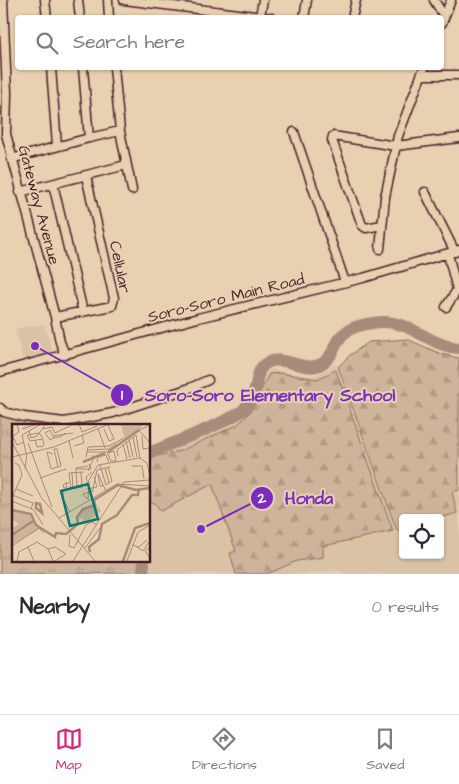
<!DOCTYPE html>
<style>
:root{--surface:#fff;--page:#f2f2f3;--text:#2b2b33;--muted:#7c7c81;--line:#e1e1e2;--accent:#db2777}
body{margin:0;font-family:"Architects Daughter",sans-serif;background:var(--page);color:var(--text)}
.controls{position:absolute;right:15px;bottom:15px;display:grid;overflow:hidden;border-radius:5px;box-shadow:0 1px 4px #0004}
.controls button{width:45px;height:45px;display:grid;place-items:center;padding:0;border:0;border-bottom:1px solid var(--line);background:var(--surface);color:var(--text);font:25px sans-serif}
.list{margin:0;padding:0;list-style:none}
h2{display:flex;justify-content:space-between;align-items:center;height:65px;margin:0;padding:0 20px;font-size:21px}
h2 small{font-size:16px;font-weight:400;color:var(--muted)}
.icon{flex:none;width:28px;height:28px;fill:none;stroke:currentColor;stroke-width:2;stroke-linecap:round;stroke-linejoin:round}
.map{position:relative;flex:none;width:459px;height:574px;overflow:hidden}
.search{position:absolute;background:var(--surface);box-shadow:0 1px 4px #0004;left:15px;right:15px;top:15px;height:55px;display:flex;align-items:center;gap:12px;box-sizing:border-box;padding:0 18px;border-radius:5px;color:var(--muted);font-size:19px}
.sheet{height:140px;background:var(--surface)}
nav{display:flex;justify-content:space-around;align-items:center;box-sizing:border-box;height:70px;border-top:1px solid var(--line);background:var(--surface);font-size:14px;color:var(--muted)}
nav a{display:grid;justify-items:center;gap:2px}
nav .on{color:var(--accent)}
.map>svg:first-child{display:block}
.built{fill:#dac2a5}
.grass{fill:url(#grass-tufts);stroke:#8c6a62}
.forest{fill:url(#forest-firs);stroke:#8c6a62}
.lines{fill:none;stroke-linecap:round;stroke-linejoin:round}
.river{stroke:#a98b7b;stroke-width:12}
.minor-casing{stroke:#4a1f2b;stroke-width:11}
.minor{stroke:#e7d1b0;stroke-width:8}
.labels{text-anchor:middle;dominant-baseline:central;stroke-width:4;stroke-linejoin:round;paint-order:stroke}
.street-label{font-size:16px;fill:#4a1f2b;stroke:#e7d1b0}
.inset-river{fill:none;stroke:#a98b7b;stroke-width:2.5}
.inset-road{fill:none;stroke:#a88a7b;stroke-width:1}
.view{fill:#0f766e;fill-opacity:0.15;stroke:#0f766e;stroke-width:2.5}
.inset-edge{fill:none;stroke:#4a1f2b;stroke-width:2.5}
.leader{fill:none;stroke:#7b2cbf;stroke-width:2}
.callout-dot{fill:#7b2cbf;stroke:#e7d1b0;stroke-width:2}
.mark-label{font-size:15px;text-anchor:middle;font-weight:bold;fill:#fff}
.callout-label{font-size:18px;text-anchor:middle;font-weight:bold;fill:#7b2cbf;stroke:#e7d1b0;stroke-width:4;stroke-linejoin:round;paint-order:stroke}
</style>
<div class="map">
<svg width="459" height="574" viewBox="0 0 459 574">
<defs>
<pattern id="grass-tufts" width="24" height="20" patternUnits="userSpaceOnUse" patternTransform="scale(1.25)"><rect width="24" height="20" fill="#ceb49a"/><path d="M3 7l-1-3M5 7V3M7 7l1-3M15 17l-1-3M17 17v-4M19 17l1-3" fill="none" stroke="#b29a85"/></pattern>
<pattern id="forest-firs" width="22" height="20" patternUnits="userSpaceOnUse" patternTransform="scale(1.25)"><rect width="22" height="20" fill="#ceb49a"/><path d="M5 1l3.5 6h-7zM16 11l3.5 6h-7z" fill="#b29a85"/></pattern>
</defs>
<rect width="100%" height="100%" fill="#e7d1b0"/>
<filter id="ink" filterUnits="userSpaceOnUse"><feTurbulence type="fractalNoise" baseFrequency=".02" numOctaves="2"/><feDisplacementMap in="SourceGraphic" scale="10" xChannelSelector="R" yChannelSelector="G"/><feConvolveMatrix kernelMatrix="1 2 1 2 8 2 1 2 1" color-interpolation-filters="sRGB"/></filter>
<g filter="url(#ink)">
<path class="built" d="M44,324L54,356L24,363L15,329Z
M335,365L397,532L403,530V555H440V518L458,513L452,492L459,490V574H350L337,571L313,574H146V560H149V457L241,417L249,409L265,375L271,369L308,376L318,374Z"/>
<path class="grass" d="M0,410L69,425H14V560H139L138,573L0,574Z"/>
<path class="forest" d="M407,339L441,354L459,358V490L452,492L457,513L440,518H403V529L397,531L338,367L350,355L369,342Z
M336,370L393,531L323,546V557L297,561L267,574H236L230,553L236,551L212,484L161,511L155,503L149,502V461L157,456L180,451L237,425L250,412L269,374L280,373L317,379Z"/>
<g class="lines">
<path class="river" d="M149,453C167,445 235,420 245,408C248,404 252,397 254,392C258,382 256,371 265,364C282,352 306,375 323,363C333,356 334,347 340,338C348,326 368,323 381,322C410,320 431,347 459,348
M143,574L144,560"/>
<g class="minor-casing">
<path id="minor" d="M3,0L7,93L6,134L55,317L60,342L65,355
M45,0L47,18
M78,0L80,18
M108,0L109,18
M124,0L271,18
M434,0L444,16
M260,16L263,0
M304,18L307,0
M352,18L356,0
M442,23L451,0
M51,68L57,146
M83,68L89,138
M114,68L120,131L132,190
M421,75H459
M294,132L345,282
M11,159L89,138L120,131
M53,184L83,312
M20,192L126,165
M425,192L455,252
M382,225L366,228L362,225L332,140L333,136L396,146L459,138
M380,249L385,197L398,136L424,68
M446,307L457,290L448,254
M55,317L112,306L114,298L86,176
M0,372L198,318L363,278L459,250
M0,408L4,412L24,417L64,422L113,413L190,388L208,380"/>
</g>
<use href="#minor" class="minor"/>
</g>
</g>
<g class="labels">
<g class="street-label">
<text transform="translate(39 205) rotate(75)">Gateway Avenue</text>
<text transform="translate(120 267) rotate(78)">Cellular</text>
<text transform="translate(226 298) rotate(-14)">Soro-Soro Main Road</text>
</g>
</g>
<g transform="translate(12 424)">
<rect width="138" height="138" fill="#e7d1b0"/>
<path d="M129,0L130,3L113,16L109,1ZM1,86L19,90L24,101L29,104L0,121V104L7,100L0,95Z" fill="#ceb49a"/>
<path d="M79,81H85L89,87L73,99L70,94L66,95L71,86Z" fill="#ceb49a"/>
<path class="inset-river" d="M96,28L127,6M71,38L93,29M24,79L28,80L30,89L24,84ZM0,86L19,90L24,101L43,113L44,109L54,110L66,100L65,93L71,85L83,81L82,76L106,61L124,66L138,64M0,111L21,97M78,128L77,123L87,115L90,100L105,91L120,71H126L127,65M111,137L123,104L138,99"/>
<path class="inset-road" d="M67,0L70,8L85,2M138,1L127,6L138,19M10,5L25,0M31,5L40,3L43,9L62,0M86,5L93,24M92,5L97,17L102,15L96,1M17,7L19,14L25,12L34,0M0,11L5,21L12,18M10,11L29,0M10,11L14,29M1,12L7,8L5,0M41,12L61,9M130,12L131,25L138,24M121,13L125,33M42,14L38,6L33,9L38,16L39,15L42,14L46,13H48L54,9M117,15L121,33M23,16L25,23L31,22L32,20L30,13L27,9L15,11L18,17L31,15M57,17L61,34M114,17L118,34M0,18L29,73L83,137M16,19L40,83M111,20L115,35M62,22L72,19L70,11M42,25L46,43M75,26L97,25L104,20M75,28H95L99,37H104L102,27L97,29M41,30L35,28L39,45L49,42L45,25H42M106,32L105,26L124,11L128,34M0,33L42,23L97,0M74,33L76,23L97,22L112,14M85,38L86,33L94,31L97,39M88,41L94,61L100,57L96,43M120,42H130L132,55M93,44L97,59M13,45L15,29M64,45H79L77,40M76,47L81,36L80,31M60,49L61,65M86,50L94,67M86,50L88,62H92M28,54L54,45M54,59L55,63L52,64L51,61L54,59H57M76,61L74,53L80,48M65,64L64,44L76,42M81,64L85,46L98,43M4,65L21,72M59,65L57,49L72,48M75,65L85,63L82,53M51,66L70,63L69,48M51,66V75L58,88M0,71L21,79L19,85M0,74L10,51L7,41L3,39M75,75L71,70L81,67V64M76,76L77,56L86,41L128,34L135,39L138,51M0,77L22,86L31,101M47,94L105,60L138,62M58,110L57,122L62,124L74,101L80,98L85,101M120,121L127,123L135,116M0,122L27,104L32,109M16,123L22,137M125,123L131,127L137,118M138,123L133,127L138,134M73,124L88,104M36,125L43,123L54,130L43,137M5,137L7,128L25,118L36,125L41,137M61,137L112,58L138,56M115,137L126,108L138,101"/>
<path class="view" d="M76,60L86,95L58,102L49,67Z"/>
<rect width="138" height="138" class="inset-edge"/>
</g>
<path class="leader" d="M35 346L122 395M201 529L262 498"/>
<g class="callout-dot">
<circle cx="35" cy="346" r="5"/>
<circle cx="201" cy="529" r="5"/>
<circle cx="122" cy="395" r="12"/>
<circle cx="262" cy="498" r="12"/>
</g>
<g class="mark-label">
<text x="122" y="400">1</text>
<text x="262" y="503">2</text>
</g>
<g class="callout-label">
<text x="270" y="401">Soro-Soro Elementary School</text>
<text x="309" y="504">Honda</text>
</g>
</svg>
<div class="controls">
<button><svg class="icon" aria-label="locate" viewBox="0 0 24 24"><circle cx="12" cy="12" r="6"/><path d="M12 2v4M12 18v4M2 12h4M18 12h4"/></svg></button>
</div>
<div class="search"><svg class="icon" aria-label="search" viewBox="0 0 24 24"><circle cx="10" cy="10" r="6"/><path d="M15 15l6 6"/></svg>Search here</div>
</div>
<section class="sheet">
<h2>Nearby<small>0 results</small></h2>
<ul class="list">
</ul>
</section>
<nav>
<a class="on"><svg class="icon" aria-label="map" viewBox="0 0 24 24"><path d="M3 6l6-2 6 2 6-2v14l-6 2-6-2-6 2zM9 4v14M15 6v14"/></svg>Map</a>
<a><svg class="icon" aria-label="directions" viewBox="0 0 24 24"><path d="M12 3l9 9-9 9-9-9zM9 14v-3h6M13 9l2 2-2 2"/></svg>Directions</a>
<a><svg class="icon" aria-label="saved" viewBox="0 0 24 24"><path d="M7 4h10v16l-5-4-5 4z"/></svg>Saved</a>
</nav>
